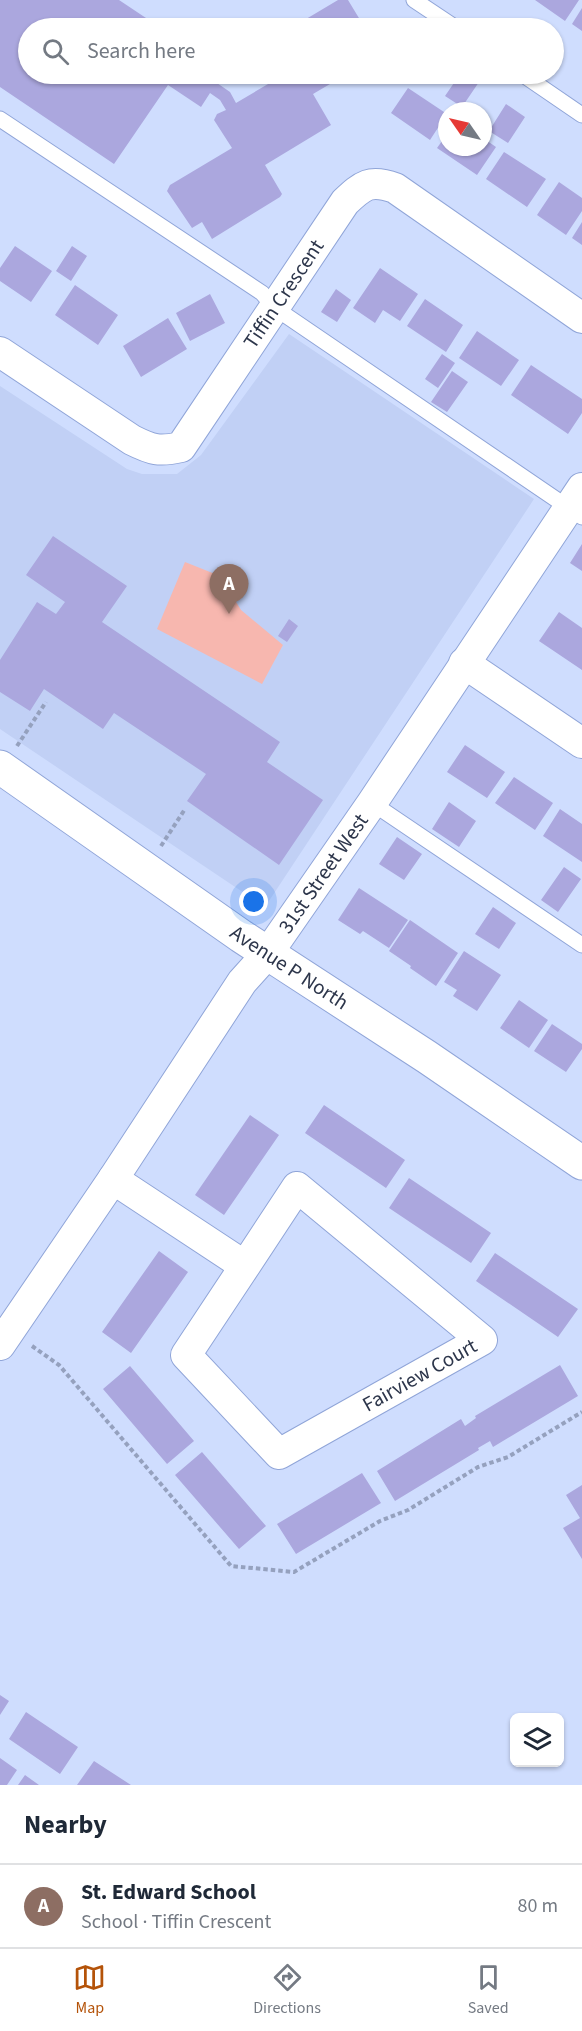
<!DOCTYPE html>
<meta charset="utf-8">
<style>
:root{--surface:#fff;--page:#f2f2f3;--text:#1f2937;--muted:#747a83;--line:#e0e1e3;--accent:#b45309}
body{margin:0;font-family:"Source Sans 3",sans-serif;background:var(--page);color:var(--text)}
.controls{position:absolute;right:18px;bottom:18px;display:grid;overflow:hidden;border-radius:9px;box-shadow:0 2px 4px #0004}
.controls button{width:54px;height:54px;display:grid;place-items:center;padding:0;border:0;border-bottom:2px solid var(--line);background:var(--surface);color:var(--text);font:30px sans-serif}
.compass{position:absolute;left:438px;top:102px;width:54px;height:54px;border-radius:50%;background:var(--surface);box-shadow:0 2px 4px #0004;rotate:304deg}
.you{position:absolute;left:254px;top:902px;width:21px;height:21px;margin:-15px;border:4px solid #fff;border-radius:50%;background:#1a73e8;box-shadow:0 0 0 9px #1a73e833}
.badge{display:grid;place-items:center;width:39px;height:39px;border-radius:50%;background:var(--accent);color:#fff;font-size:20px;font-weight:700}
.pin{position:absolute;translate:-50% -50px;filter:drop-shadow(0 2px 3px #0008)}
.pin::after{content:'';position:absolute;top:32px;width:21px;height:18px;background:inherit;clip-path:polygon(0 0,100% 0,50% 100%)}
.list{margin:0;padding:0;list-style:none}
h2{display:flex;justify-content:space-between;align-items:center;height:78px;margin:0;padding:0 24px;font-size:26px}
h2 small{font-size:20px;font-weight:400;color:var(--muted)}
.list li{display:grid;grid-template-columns:39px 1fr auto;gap:18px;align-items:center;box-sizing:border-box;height:84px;padding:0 24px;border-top:2px solid var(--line)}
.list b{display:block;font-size:22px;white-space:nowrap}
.list p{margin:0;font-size:20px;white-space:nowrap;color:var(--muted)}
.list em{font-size:20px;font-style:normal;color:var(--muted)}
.icon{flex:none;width:33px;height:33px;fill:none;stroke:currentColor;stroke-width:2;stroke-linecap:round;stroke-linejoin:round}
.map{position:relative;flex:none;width:582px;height:1785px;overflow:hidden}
.search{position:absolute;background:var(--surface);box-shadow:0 2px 4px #0004;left:18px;right:18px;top:18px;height:66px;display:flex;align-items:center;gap:15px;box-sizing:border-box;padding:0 21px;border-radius:33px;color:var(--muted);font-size:22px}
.sheet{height:162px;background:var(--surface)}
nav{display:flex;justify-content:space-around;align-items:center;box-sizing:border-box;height:84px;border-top:2px solid var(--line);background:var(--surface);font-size:16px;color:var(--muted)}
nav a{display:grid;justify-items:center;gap:3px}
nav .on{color:var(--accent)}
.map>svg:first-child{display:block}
.built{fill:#c1d0f5}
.green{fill:#f7b7af}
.building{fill:#aba7de}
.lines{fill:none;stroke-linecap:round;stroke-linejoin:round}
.lane-casing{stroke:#90a5d8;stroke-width:17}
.street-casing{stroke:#90a5d8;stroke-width:32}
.secondary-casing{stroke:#90a5d8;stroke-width:35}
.path{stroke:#95a1be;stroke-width:4;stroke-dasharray:4.5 3;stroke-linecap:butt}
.lane{stroke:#fff;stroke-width:15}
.street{stroke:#fff;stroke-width:30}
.secondary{stroke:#fff;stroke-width:33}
.labels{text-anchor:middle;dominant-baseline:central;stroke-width:5;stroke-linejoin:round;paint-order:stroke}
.street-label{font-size:21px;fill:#2d364b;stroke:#cfddfe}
</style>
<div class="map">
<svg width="582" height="1785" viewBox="0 0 582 1785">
<rect width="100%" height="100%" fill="#cfddfe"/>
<path class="built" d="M289,334L534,499L265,907L0,729V386L127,469L142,474H177L201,455Z"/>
<path class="green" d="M185,562L220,576L241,610L283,645L262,684L157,629Z"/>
<path class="building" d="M0,0H119L161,28H28V74H223L217,83L230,92L236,103L280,77L277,74H347L313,94L331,125L265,165L282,194L280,197L212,239L202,222L192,228L167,191L170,185L232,148L214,120L217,114L226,110L220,100L210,93L201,107L168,85L114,164L0,87Z
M338,0H348L365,28H291Z
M535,0H579L565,21Z
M582,8V31L572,24Z
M204,20L217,28H197Z
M460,74H466L479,82L462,107L445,96Z
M408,88L447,114L430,140L391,113Z
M506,104L525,117L508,143L489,131Z
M447,134V147H483V138L496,147L477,175L437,148Z
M504,152L546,179L527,207L486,179Z
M559,182L582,198V211L566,235L537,215Z
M582,222V245L572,238Z
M15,246L52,271L31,302L0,281V268Z
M72,246L87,256L71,281L56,271Z
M380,268L418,294L400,321L383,310L375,323L353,308Z
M75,285L118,315L98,345L55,315Z
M336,289L351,300L337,322L321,312Z
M210,294L225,323L190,341L176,313Z
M425,299L463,325L446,352L407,326Z
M168,318L187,349L141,377L123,346Z
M477,331L519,360L501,386L459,358Z
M442,354L455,363L438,388L425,379Z
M531,365L582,399V413L568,434L511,395Z
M452,371L468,382L447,412L431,402Z
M53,536L127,586L102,622L280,742L267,762L323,800L279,865L187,801L206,774L114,713L103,729L44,689L30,711L0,692V660L37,602L56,614L65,602L26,575Z
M582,544V571L570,563Z
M559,612L582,628V670L539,641Z
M289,619L298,626L287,642L278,636Z
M465,745L505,772L487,798L447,772Z
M514,777L553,803L535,830L495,803Z
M449,802L476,821L459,847L432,829Z
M560,809L582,824V862L543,836Z
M397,837L422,854L404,880L379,864Z
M564,867L581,879L558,912L541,900Z
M359,888L408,920L389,948L363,931L360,934L338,920Z
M493,907L516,923L499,949L475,934Z
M410,920L458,953L436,986L410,968L411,966L389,951Z
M464,951L501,975L477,1011L453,996L457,990L444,982Z
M519,1000L548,1020L529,1048L500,1028Z
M552,1024L582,1044V1049L566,1072L534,1051Z
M324,1105L405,1160L386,1188L305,1133Z
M250,1115L279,1135L224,1215L195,1195Z
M409,1178L491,1233L471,1263L389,1208Z
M159,1251L188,1272L131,1353L102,1332Z
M495,1253L578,1309L558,1337L476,1281Z
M560,1365L578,1396L493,1447L490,1441L478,1448L479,1450L395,1501L377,1471L461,1419L465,1426L476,1418L475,1416Z
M130,1366L194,1441L167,1464L103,1389Z
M202,1452L266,1526L239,1549L175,1475Z
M362,1473L381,1503L296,1554L277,1524Z
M582,1485V1559L563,1528L580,1518L566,1495Z
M0,1695L9,1701L0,1715Z
M26,1712L78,1747L60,1774L9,1739Z
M0,1758L17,1770L7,1785H0Z
M94,1761L131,1785H77Z
M25,1775L39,1785H18Z"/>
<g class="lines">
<g class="lane-casing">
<path id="lane" d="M414,0L456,28
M522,74L582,115
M0,119L262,293L275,308L582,517
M372,803L582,945"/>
</g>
<g class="street-casing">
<g id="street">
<path id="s1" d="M0,352L132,440C152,450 159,452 181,447L345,202C363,185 370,179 395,188L582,318"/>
<path d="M464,663L582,743"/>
<path id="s2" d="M113,1179L245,1266L186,1355L279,1454L482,1340L297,1187L245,1266"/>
<path id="s3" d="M0,1345L113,1179L242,982L268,953L372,803L582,488"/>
</g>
</g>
<g class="secondary-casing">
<g id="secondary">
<path id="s4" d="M0,767L241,936L427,1057L582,1163"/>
</g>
</g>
<path class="path" d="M17,746L46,702
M161,846L185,809
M32,1346L59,1365L231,1566L294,1572L380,1521L408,1510L478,1467L508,1457L582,1412"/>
<use href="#lane" class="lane"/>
<use href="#street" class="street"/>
<use href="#secondary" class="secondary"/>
</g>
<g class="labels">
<g class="street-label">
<text stroke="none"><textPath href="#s1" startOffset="394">Tiffin Crescent</textPath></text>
<text stroke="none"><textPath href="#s3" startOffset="572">31st Street West</textPath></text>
<text stroke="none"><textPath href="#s4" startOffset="352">Avenue P North</textPath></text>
<text stroke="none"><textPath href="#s2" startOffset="562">Fairview Court</textPath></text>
</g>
</g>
</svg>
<div class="controls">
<button><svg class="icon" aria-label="layers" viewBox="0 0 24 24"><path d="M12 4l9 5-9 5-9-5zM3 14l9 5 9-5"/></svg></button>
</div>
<svg class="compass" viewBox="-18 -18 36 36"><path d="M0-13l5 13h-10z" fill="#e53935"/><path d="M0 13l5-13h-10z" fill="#747a83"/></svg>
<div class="you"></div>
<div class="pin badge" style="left:229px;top:614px;background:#8d6e63">A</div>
<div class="search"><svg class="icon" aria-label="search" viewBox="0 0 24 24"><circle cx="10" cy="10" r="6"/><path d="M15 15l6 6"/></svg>Search here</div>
</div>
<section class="sheet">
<h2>Nearby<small></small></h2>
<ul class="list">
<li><span class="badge" style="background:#8d6e63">A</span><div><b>St. Edward School</b><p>School · Tiffin Crescent</p></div><em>80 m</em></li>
</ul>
</section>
<nav>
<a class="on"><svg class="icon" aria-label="map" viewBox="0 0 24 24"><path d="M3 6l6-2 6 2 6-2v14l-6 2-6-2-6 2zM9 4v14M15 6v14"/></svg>Map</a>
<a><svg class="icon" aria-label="directions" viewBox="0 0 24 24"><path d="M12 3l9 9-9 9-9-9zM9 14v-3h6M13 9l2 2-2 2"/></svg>Directions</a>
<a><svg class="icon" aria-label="saved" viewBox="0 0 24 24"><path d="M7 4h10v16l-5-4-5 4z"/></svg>Saved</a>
</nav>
